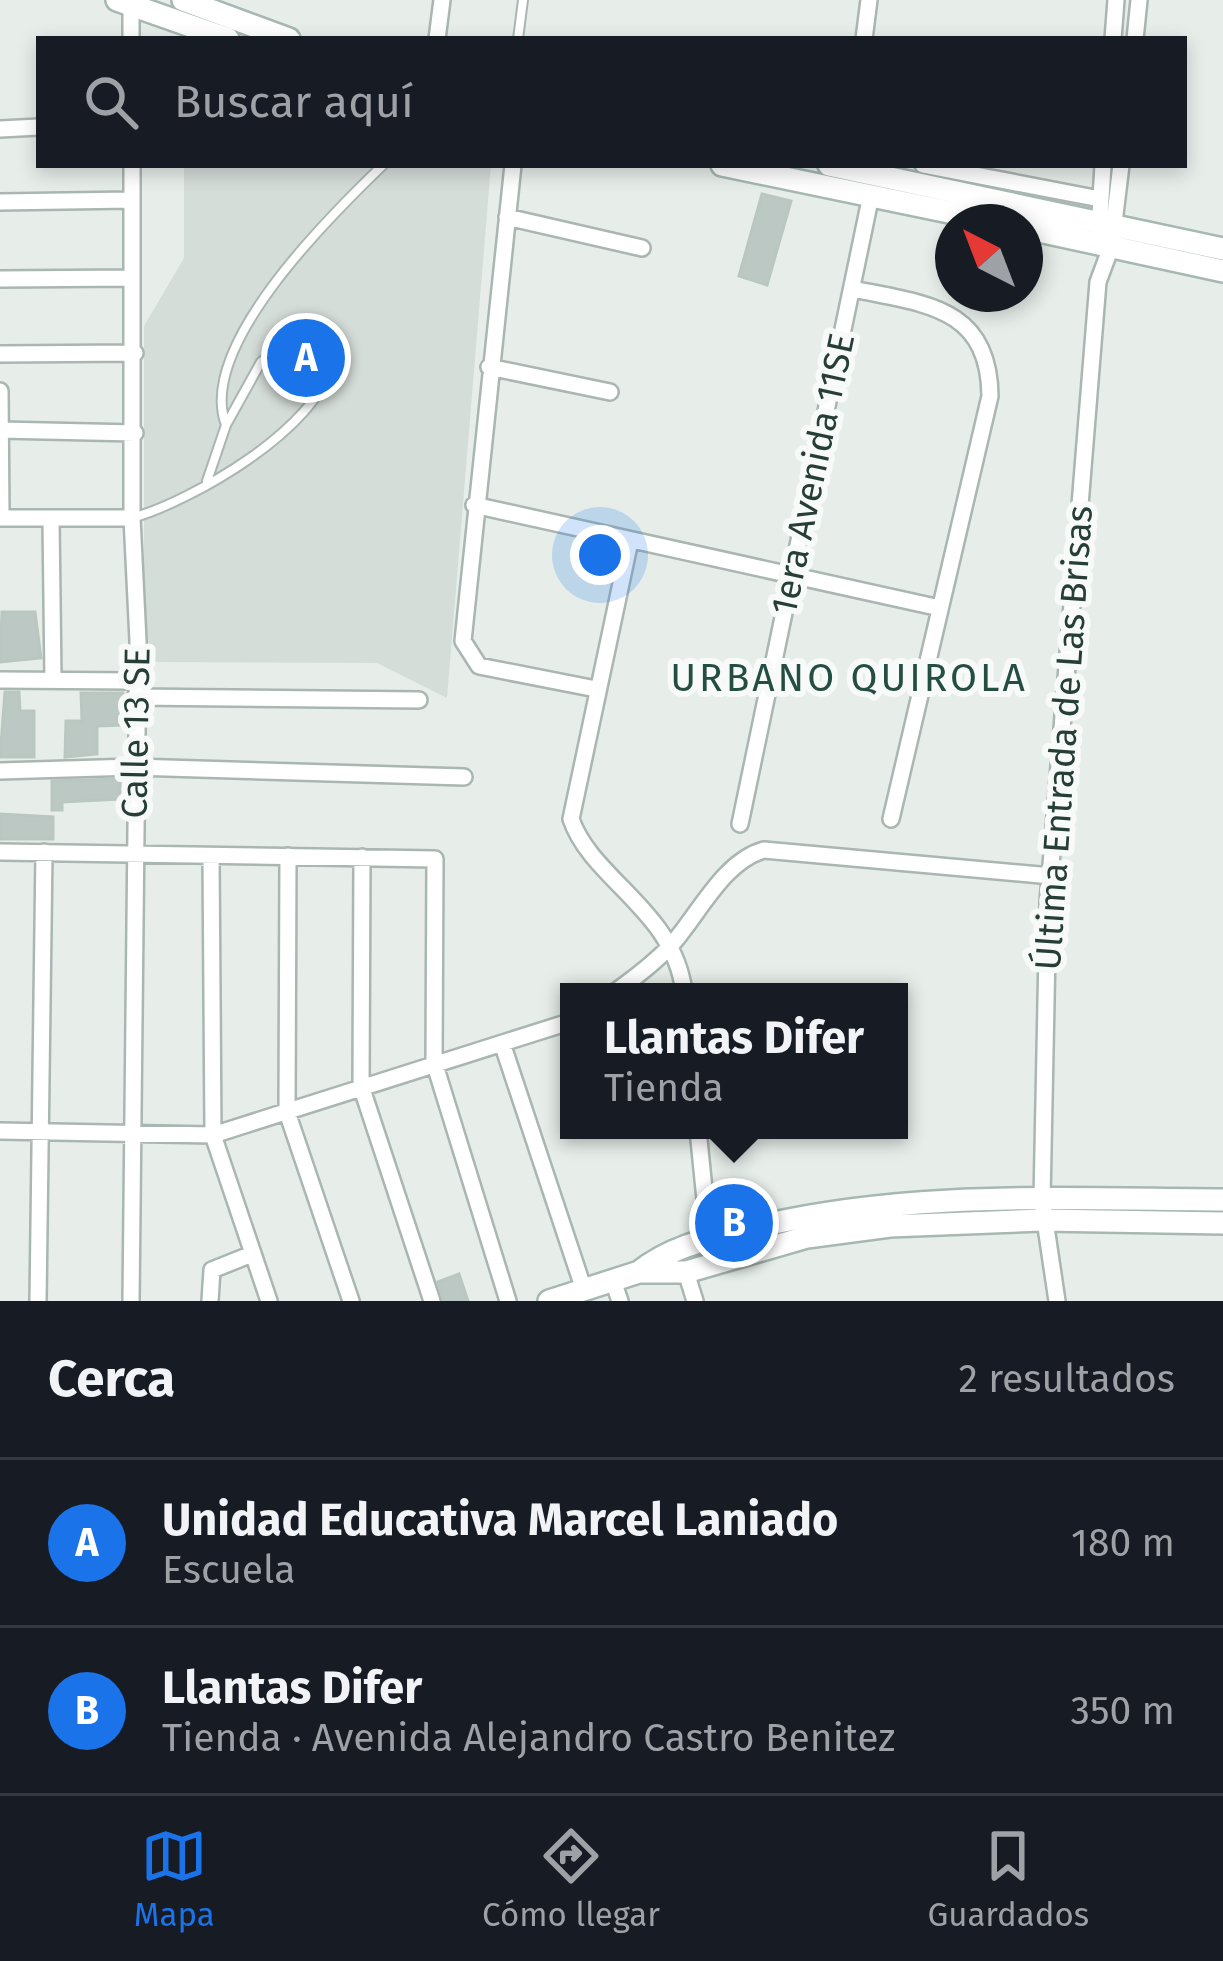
<!DOCTYPE html>
<html lang="es">
<meta charset="utf-8">
<style>
:root{--surface:#171b24;--page:#242831;--text:#f1f3f6;--muted:#9ea1a6;--line:#363941;--accent:#1a73e8}
body{margin:0;font-family:"Fira Sans",sans-serif;background:var(--page);color:var(--text)}
.compass{position:absolute;left:935px;top:204px;width:108px;height:108px;border-radius:50%;background:var(--surface);box-shadow:0 6px 18px #0003;rotate:318deg}
.you{position:absolute;left:600px;top:555px;width:42px;height:42px;margin:-30px;border:9px solid #fff;border-radius:50%;background:#1a73e8;box-shadow:0 0 0 18px #1a73e833}
.badge{display:grid;place-items:center;width:78px;height:78px;border-radius:50%;background:var(--accent);color:#fff;font-size:39px;font-weight:700}
.pin{position:absolute;translate:-50% -50%;border:6px solid #fff;box-shadow:0 3px 12px #0006}
.popup{position:absolute;left:560px;top:983px;width:348px;height:156px;box-sizing:border-box;display:grid;place-content:center;border-radius:0px;background:var(--surface);filter:drop-shadow(0 3px 9px #0005);font-size:39px;white-space:nowrap;color:var(--muted)}
.popup b{font-size:45px;color:var(--text)}
.popup::after{content:'';position:absolute;left:50%;top:100%;margin-left:-24px;border:24px solid transparent;border-top-color:var(--surface)}
.list{margin:0;padding:0;list-style:none}
h2{display:flex;justify-content:space-between;align-items:center;height:156px;margin:0;padding:0 48px;font-size:51px}
h2 small{font-size:39px;font-weight:400;color:var(--muted)}
.list li{display:grid;grid-template-columns:78px 1fr auto;gap:36px;align-items:center;box-sizing:border-box;height:168px;padding:0 48px;border-top:3px solid var(--line)}
.list b{display:block;font-size:45px;white-space:nowrap}
.list p{margin:0;font-size:39px;white-space:nowrap;color:var(--muted)}
.list em{font-size:39px;font-style:normal;color:var(--muted)}
.icon{flex:none;width:66px;height:66px;fill:none;stroke:currentColor;stroke-width:2;stroke-linecap:round;stroke-linejoin:round}
.map{position:relative;flex:none;width:1223px;height:1301px;overflow:hidden}
.search{position:absolute;background:var(--surface);box-shadow:0 6px 18px #0003;left:36px;right:36px;top:36px;height:132px;display:flex;align-items:center;gap:30px;box-sizing:border-box;padding:0 42px;border-radius:0px;color:var(--muted);font-size:45px}
.sheet{height:492px;background:var(--surface)}
nav{display:flex;justify-content:space-around;align-items:center;box-sizing:border-box;height:168px;border-top:3px solid var(--line);background:var(--surface);font-size:33px;color:var(--muted)}
nav a{display:grid;justify-items:center;gap:6px}
nav .on{color:var(--accent)}
.map>svg:first-child{display:block}
.built{fill:#d5ddd9}
.building{fill:#bcc8c3;stroke:#bac7c1;stroke-width:3}
.lines{fill:none;stroke-linecap:round;stroke-linejoin:round}
.service-casing{stroke:#aab6b1;stroke-width:12}
.minor-casing{stroke:#aab6b1;stroke-width:20}
.secondary-casing{stroke:#a6b8b1;stroke-width:26}
.service{stroke:#fff;stroke-width:8}
.minor{stroke:#fff;stroke-width:15}
.secondary{stroke:#fff;stroke-width:21}
.labels{text-anchor:middle;dominant-baseline:central;stroke-width:12;stroke-linejoin:round;paint-order:stroke}
.street-label{font-size:36px;fill:#273e37;stroke:#f7faf8}
.neighbourhood-label{font-size:39px;letter-spacing:3px;fill:#254e42;stroke:#f7faf8}
</style>
<div class="map">
<svg width="1223" height="1301" viewBox="0 0 1223 1301">
<rect width="100%" height="100%" fill="#e7eeea"/>
<path class="built" d="M184,165H491L447,698L377,663L144,662V326L184,258Z"/>
<path class="building" d="M762,194L791,201L767,285L739,276Z
M2,612H35L41,658L0,662Z
M5,692H19L20,711H34V757H0Z
M81,693H123L122,725L97,726V754L65,757L66,721H82Z
M120,779V799L62,802V810H52V781Z
M0,814L53,817V839H0Z
M459,1274L468,1301H444L438,1282Z"/>
<g class="lines">
<g class="service-casing">
<path id="service" d="M518,39L523,0
M207,481L226,425C196,347 331,215 383,165
M132,518C192,501 319,428 331,363L306,339L290,338L261,362L226,425"/>
</g>
<g class="minor-casing">
<path id="minor" d="M131,4V39
M437,39L442,0
M864,39L869,0
M1113,39L1116,0
M1135,39L1139,0
M0,129L39,127
M513,165L463,641L479,666L596,689
M923,165L1100,199
M0,202L131,200
M507,217L642,248
M1099,231L1103,165
M0,279L131,278
M853,289C924,304 989,306 990,396L891,819
M0,354L135,353
M489,367L610,392
M0,391L1,518
M0,430L135,433
M474,505L940,608
M0,518H132
M51,520L53,680
M630,541L571,819C592,880 674,910 684,992
M0,680L135,681
M135,697L419,700
M0,771L134,767L464,777
M740,824L871,195
M0,852L435,859L434,1062L508,1301
M288,856L287,1112L351,1301
M211,857L213,1135L269,1301
M362,857L361,1086L432,1301
M615,992C636,977 656,962 673,943C700,912 724,861 764,850L1051,876
M503,1046L584,1290
M698,1130L709,1239
M0,1131L213,1135L569,1022
M686,1272L695,1301
M613,1281L620,1301
M38,1301L44,852
M131,1301L138,641L132,518V165
M210,1301L212,1270L252,1254
M1057,1301L1042,1200L1048,902L1098,282L1111,247L1121,165"/>
</g>
<g class="secondary-casing">
<path id="secondary" d="M117,0L228,39
M183,0L289,39
M722,165L997,222
M829,165L1223,249
M1025,228L1223,271
M639,1272C669,1248 703,1240 740,1231C898,1190 1060,1199 1223,1200
M549,1301L639,1272H686L807,1237L890,1226L1043,1220L1223,1223"/>
</g>
<use href="#service" class="service"/>
<use href="#minor" class="minor"/>
<use href="#secondary" class="secondary"/>
</g>
<g class="labels">
<g class="street-label">
<text transform="translate(813 474) rotate(-78)">1era Avenida 11SE</text>
<text transform="translate(136 733) rotate(-89)">Calle 13 SE</text>
<text transform="translate(1064 738) rotate(-86)">Última Entrada de Las Brisas</text>
</g>
<g class="neighbourhood-label">
<text x="849" y="678">URBANO QUIROLA</text>
</g>
</g>
</svg>
<svg class="compass" viewBox="-18 -18 36 36"><path d="M0-13l5 13h-10z" fill="#e53935"/><path d="M0 13l5-13h-10z" fill="#9ea1a6"/></svg>
<div class="you"></div>
<div class="pin badge" style="left:306px;top:358px">A</div>
<div class="pin badge" style="left:734px;top:1223px">B</div>
<div class="popup"><b>Llantas Difer</b>Tienda</div>
<div class="search"><svg class="icon" aria-label="search" viewBox="0 0 24 24"><circle cx="10" cy="10" r="6"/><path d="M15 15l6 6"/></svg>Buscar aquí</div>
</div>
<section class="sheet">
<h2>Cerca<small>2 resultados</small></h2>
<ul class="list">
<li><span class="badge">A</span><div><b>Unidad Educativa Marcel Laniado</b><p>Escuela</p></div><em>180 m</em></li>
<li><span class="badge">B</span><div><b>Llantas Difer</b><p>Tienda · Avenida Alejandro Castro Benitez</p></div><em>350 m</em></li>
</ul>
</section>
<nav>
<a class="on"><svg class="icon" aria-label="map" viewBox="0 0 24 24"><path d="M3 6l6-2 6 2 6-2v14l-6 2-6-2-6 2zM9 4v14M15 6v14"/></svg>Mapa</a>
<a><svg class="icon" aria-label="directions" viewBox="0 0 24 24"><path d="M12 3l9 9-9 9-9-9zM9 14v-3h6M13 9l2 2-2 2"/></svg>Cómo llegar</a>
<a><svg class="icon" aria-label="saved" viewBox="0 0 24 24"><path d="M7 4h10v16l-5-4-5 4z"/></svg>Guardados</a>
</nav>
